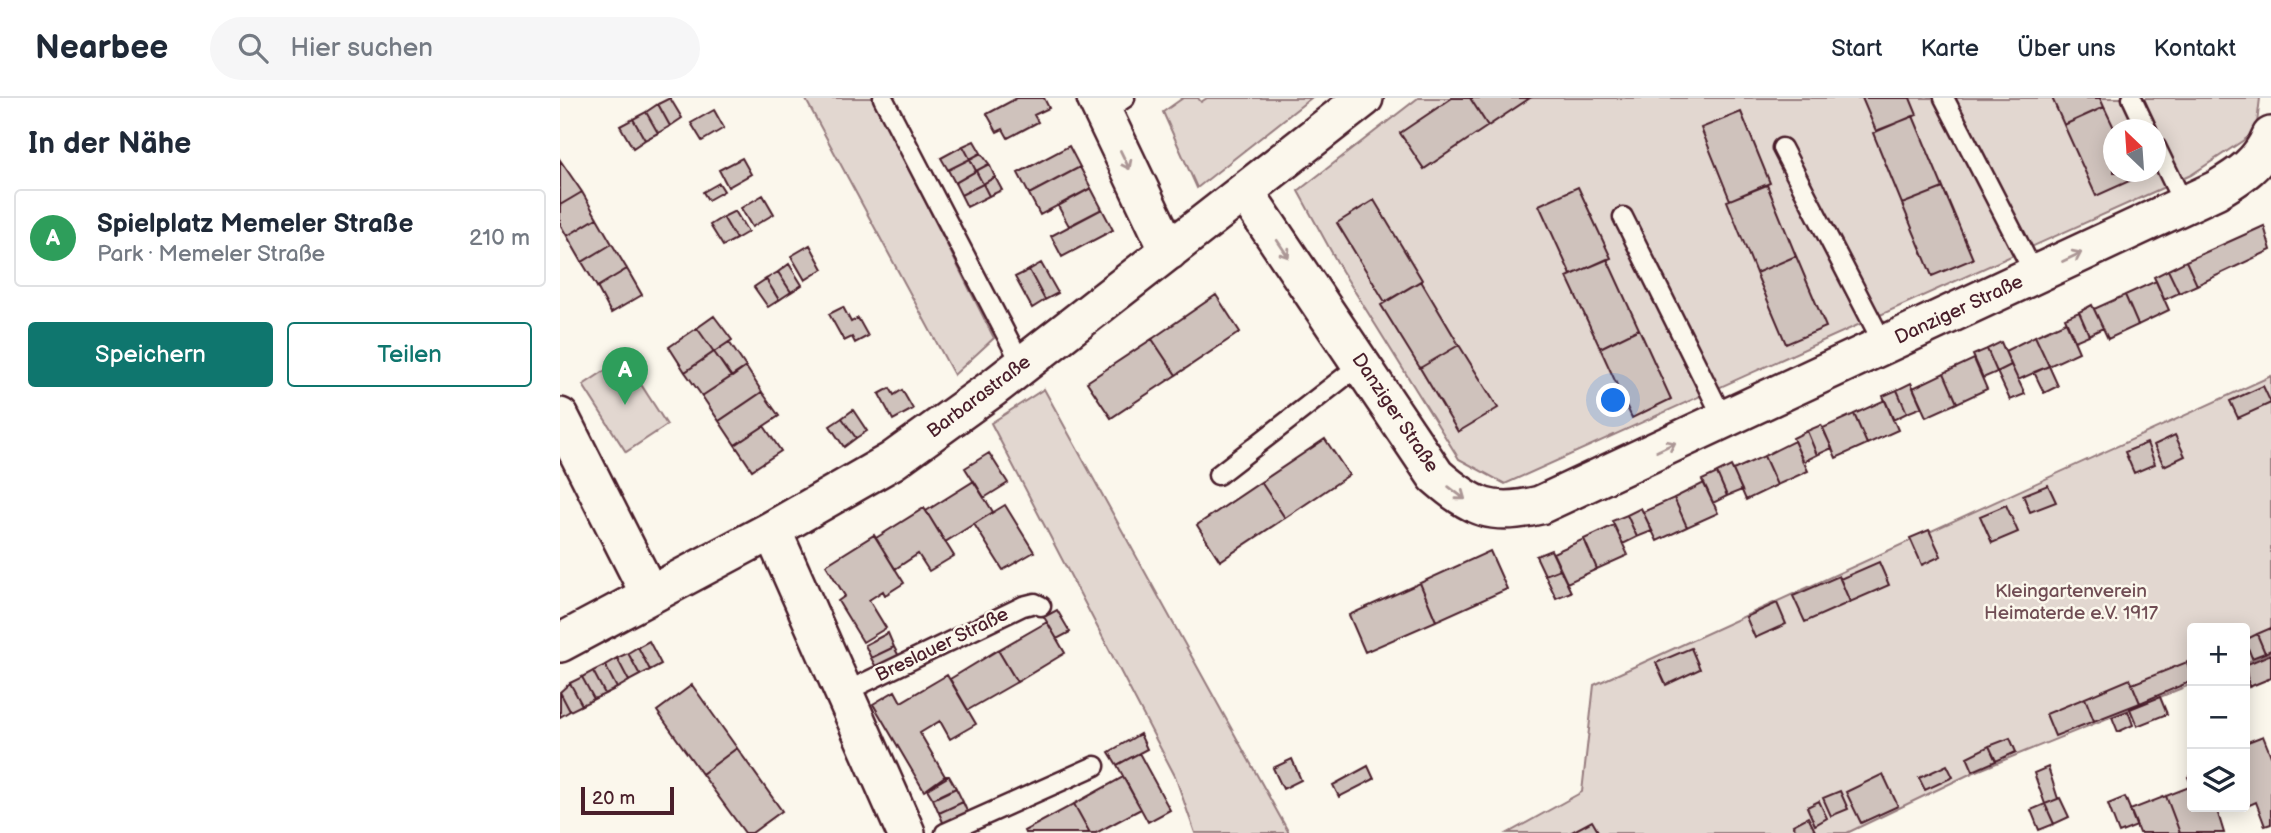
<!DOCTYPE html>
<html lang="de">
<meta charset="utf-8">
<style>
:root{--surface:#fff;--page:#f6f6f7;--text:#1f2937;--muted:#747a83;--line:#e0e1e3;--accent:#0f766e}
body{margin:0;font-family:"Balsamiq Sans",sans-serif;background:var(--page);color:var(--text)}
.controls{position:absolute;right:21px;bottom:21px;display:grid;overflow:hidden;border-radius:7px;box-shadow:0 4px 18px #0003}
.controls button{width:63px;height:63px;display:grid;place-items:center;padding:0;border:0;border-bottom:2px solid var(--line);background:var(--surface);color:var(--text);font:35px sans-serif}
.compass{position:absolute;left:1543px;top:21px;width:63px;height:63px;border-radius:50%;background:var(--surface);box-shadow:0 4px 18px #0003;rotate:335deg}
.scale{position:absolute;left:21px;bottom:18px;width:93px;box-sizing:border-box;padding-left:7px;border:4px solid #4a1f2b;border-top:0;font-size:19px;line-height:24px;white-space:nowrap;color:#4a1f2b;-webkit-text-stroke:5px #fbf7ec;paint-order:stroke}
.you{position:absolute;left:1054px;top:303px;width:24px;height:24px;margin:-18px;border:5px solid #fff;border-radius:50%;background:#1a73e8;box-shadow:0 0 0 10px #1a73e833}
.badge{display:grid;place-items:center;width:46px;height:46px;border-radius:50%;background:var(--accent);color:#fff;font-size:23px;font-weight:700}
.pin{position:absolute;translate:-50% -58px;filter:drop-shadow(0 2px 4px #0008)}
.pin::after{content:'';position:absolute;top:37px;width:24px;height:21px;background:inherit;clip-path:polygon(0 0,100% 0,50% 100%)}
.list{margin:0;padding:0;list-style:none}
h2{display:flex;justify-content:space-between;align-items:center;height:91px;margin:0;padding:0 28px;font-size:30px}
h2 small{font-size:23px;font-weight:400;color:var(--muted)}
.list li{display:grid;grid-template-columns:46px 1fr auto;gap:21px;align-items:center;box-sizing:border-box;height:98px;margin:0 14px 14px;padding:0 14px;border:2px solid var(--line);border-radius:7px}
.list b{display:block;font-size:26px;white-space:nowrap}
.list p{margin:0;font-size:23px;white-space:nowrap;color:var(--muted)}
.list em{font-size:23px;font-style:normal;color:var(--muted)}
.actions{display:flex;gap:14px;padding:21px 28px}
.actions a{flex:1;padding:16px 0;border:2px solid var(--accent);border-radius:7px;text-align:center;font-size:24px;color:var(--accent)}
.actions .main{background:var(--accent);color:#fff}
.icon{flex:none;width:38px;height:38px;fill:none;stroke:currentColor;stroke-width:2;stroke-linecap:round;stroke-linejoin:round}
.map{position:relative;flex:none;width:1711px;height:735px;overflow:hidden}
header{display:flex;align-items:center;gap:42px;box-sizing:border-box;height:98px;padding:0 35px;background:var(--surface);border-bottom:2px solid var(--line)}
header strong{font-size:33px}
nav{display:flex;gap:38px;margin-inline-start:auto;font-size:24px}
.search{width:490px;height:63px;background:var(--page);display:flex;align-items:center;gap:18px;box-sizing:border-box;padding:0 24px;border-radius:38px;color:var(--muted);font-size:26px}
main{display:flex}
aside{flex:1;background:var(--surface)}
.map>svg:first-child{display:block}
.green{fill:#e2d7d0;stroke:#967b7e;stroke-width:2;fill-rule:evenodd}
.building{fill:#cfc2bc;stroke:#4a1f2b;stroke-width:2}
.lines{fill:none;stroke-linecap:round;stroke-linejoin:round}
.service-casing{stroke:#4a1f2b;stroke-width:23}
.minor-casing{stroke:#4a1f2b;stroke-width:42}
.service{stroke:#fbf7ec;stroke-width:18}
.minor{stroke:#fbf7ec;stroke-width:37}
.oneway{stroke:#ab9695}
.labels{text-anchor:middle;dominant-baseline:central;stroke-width:5;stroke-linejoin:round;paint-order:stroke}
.street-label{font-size:19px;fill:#4a1f2b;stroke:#fbf7ec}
.park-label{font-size:19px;fill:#704d54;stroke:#fbf7ec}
</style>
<header>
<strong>Nearbee</strong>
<div class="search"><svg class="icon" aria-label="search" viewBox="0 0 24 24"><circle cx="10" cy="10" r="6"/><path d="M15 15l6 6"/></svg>Hier suchen</div>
<nav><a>Start</a><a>Karte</a><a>Über uns</a><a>Kontakt</a></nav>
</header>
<main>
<aside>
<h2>In der Nähe<small></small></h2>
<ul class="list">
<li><span class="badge" style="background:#2e9e5b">A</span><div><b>Spielplatz Memeler Straße</b><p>Park · Memeler Straße</p></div><em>210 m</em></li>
</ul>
<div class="actions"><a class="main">Speichern</a><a>Teilen</a></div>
</aside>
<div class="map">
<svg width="1711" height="735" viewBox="0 0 1711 735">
<rect width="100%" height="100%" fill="#fbf7ec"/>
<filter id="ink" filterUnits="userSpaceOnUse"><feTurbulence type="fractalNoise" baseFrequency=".0143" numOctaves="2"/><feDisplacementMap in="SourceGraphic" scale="14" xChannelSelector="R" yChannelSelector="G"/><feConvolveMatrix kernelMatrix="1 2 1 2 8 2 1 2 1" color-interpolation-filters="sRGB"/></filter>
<g filter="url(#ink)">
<path class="green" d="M245,0H313L434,240L394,277Z
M623,0H638L641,4L647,0H751L637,90L603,14Z
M858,0H1700L1696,34L1631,77L945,386L899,361L782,173L738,93ZM1554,32H1596V74H1554Z
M64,260L107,327L66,354L23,287Z
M1711,278V554L1685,565V530H1632V586L1412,675L1287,735H948L1022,694L1034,587Z
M484,291L729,735H635L615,678L431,325Z"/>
<path class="building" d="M110,0L122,20L110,28L98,6Z
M457,0H484L489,10L474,17L478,24L448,40L443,31L437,34L427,16Z
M892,0H910L928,28L864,71L840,35Z
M910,0H970L928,28Z
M1302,0H1350L1357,17L1316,33Z
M1492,0H1540L1544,9L1504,27Z
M98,6L110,28L98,35L86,14Z
M1544,9L1555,32L1554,74H1574L1576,80L1536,98L1504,27Z
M154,12L164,30L142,43L131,25Z
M86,14L98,35L85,42L73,21Z
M1181,14L1210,85L1170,102L1141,30Z
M1353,18L1383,90L1342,106L1313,35Z
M73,21L85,42L73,50L60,28Z
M414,43L421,55L410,61L403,48Z
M403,48L410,61L388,72L381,60Z
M509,48L520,69L469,96L458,75Z
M421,55L429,66L416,73L410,61Z
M182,60L191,76L168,89L159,72Z
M410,61L416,73L395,85L388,72Z
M0,62L22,94L0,107Z
M429,66L435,79L423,86L416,73Z
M520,69L531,90L480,117L469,96Z
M416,73L423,86L401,97L395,85Z
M435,79L442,92L429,98L423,86Z
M159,85L164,93L148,102L143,94Z
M423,86L429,98L407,109L401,97Z
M1207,87L1236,158L1196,175L1167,103Z
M1018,89L1051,160L1011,177L979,107Z
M531,90L542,111L509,128L498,108Z
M1383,90L1413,161L1372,178L1342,106Z
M22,94L37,120L7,138L0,126V107Z
M203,97L214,116L192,129L181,110Z
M814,102L862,182L825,204L777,125Z
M542,111L553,132L502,159L491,138Z
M175,113L188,134L176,141L163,119Z
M163,119L176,141L163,148L150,127Z
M37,120L52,146L22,164L7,138Z
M1704,128L1711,152L1637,187L1626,163Z
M52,146L67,171L37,189L22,164Z
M250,147L263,171L245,182L231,158Z
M1236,158L1266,229L1226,246L1196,175Z
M1047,161L1079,231L1040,250L1007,179Z
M1626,163L1637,187L1619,195L1608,172Z
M481,165L498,195L485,202L469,172Z
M229,166L242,187L231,194L218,174Z
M67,171L82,197L51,215L37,189Z
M469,172L485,202L472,210L455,179Z
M1608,172L1619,195L1604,202L1594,179Z
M218,174L231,194L219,202L206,181Z
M206,181L219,202L208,209L194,189Z
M861,183L899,247L860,270L821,207Z
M1596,183L1609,212L1578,227L1565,197Z
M656,197L680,234L616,277L592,241Z
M1565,197L1578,227L1548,241L1534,211Z
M1532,207L1543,230L1529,237L1519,214Z
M283,209L291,224L298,220L308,238L295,245L292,239L284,243L269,216Z
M1519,214L1529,237L1515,243L1505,220Z
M154,218L172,242L154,254L137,230Z
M1506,224L1519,254L1489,268L1475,238Z
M137,230L154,254L125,274L109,249Z
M1079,231L1111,301L1072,320L1040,250Z
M1475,238L1489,268L1458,282L1445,253Z
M592,241L616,277L551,320L527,284Z
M169,244L186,269L172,279L154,254Z
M1441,244L1451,267L1437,274L1427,251Z
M899,247L938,310L898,334L860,270Z
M1427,251L1437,274L1423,280L1413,257Z
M154,254L171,279L142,298L125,274Z
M1414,261L1427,291L1397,305L1384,275Z
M1451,267L1465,296L1450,302L1437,274Z
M1489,268L1498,288L1484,295L1474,274Z
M186,269L202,294L159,323L142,298Z
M1384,275L1397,305L1366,319L1353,290Z
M1351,285L1362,309L1347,315L1337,292Z
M1703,288L1711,305L1678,320L1670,303Z
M330,290L334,297L342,292L353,311L333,322L319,296Z
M1337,292L1347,315L1333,322L1323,298Z
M202,294L219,318L175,347L159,323Z
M1325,302L1338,332L1307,346L1294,316Z
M293,312L307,333L296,340L282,320Z
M1294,316L1307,346L1276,360L1263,330Z
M282,320L296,340L284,349L270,328Z
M1261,327L1272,350L1257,357L1247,333Z
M204,328L221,353L192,372L175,347Z
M1247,333L1257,357L1243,364L1233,340Z
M1615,337L1625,358L1604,368L1594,347Z
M765,341L789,377L725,420L701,384Z
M1234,343L1248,373L1217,387L1204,358Z
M1587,345L1595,366L1574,375L1565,354Z
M429,355L448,385L424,400L405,370Z
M1204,358L1217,387L1186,402L1173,372Z
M1171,368L1182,392L1167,398L1157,375Z
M1157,375L1167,398L1153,405L1142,382Z
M414,383L433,414L385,444L366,413Z
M701,384L725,420L660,463L637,427Z
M1144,385L1158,415L1127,429L1114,400Z
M1488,387L1496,404L1470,414L1463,397Z
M1114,400L1127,429L1097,443L1083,414Z
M445,407L474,454L443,472L414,426Z
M1446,407L1458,434L1432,445L1420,418Z
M364,410L394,458L369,473L358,456L335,471L316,440Z
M1081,410L1092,433L1077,439L1067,417Z
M1067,417L1077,439L1063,446L1052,423Z
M1054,427L1068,457L1037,471L1024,441Z
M1369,432L1381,458L1362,467L1350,440Z
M314,437L344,485L325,497L323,493L309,502L326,530L303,544L278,503L285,498L266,467Z
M1024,441L1037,471L1007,485L993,455Z
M991,452L1000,471L985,477L976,458Z
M930,453L947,491L876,523L860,485Z
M1319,464L1329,487L1290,504L1280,481Z
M1000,471L1011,494L996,500L985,477Z
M1279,478L1290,504L1245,524L1233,498Z
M860,485L876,523L805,554L789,517Z
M1217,505L1226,526L1195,540L1186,519Z
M497,512L510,534L497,541L484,519Z
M487,524L505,555L457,584L438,552Z
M1711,530V552L1705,555L1697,536Z
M328,535L334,549L311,560L305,547Z
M1697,536L1705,555L1692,560L1685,542Z
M89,543L101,566L90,572L78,549Z
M78,549L90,572L80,577L68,555Z
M334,549L341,562L318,573L311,560Z
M1131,550L1140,571L1106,587L1096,565Z
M438,552L457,584L408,612L390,581Z
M68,555L80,577L69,583L57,560Z
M1711,556V580L1689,589L1685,567Z
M57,560L69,583L57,590L45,567Z
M1627,564L1632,583L1580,605L1572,586Z
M45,567L57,590L45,596L33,573Z
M33,573L45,596L34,601L22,579Z
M387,577L416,626L390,641L380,623L360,635L386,680L364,693L313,606L335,593L341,604Z
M22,579L34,601L22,607L10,585Z
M1570,581L1580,605L1534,623L1525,600Z
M10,585L22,607L10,613L0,594Z
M132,587L177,650L142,676L97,613Z
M0,594L10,613L0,619Z
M1600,599L1607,616L1577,628L1570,611Z
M1525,600L1534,623L1495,638L1486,616Z
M1568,613L1573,627L1558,634L1552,619Z
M580,636L587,651L557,667L549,654Z
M1703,638L1711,658V726L1705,728L1696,704L1685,709V645Z
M1450,640L1456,654L1436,663L1429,648Z
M1429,648L1436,663L1413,673L1407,659Z
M177,650L222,713L192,735H185L142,676Z
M579,655L610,712L588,724L557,667Z
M732,661L741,682L723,691L713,670Z
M1387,667L1393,679L1365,692L1359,680Z
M808,668L814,681L779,699L773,687Z
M1488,669L1498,701L1485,706L1474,675Z
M1323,676L1338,708L1301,725L1286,694Z
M1632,677V709H1656L1664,735H1620L1606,698L1632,688L1628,679Z
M385,678H389L396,690L373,701L367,691Z
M563,679L581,711L536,735H530L514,706Z
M396,690L403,704L379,715L373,701Z
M1280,693L1288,711L1271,718L1263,700Z
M1606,698L1620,735H1579L1570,712Z
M1565,699L1577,728L1559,735L1548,706Z
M1500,700L1509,719L1494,726L1485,706Z
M1259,703L1267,720L1255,727L1247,709Z
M403,704L409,718L385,729L379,715Z
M514,706L530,735H465L464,733Z
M1485,706L1494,726L1479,732L1471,712Z
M1248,719L1256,735H1237L1233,727Z
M1032,723L1039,735H1010Z"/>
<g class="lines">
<g class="service-casing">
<path id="service" d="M323,0L462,267
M1384,0L1475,177
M1572,0L1587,32
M543,15L565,0
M1596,49L1624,107
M1222,50L1324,247
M1063,119L1164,322
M658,377L801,266
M283,595L463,508L475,505L481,508
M385,735L535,668"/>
</g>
<g class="minor-casing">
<path id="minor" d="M536,0L609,153
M685,94L876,378C913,410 932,419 980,407L1656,92C1681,77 1700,65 1711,38
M0,319L90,497
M212,432L346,735
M0,545L212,432L332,363L433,290L804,0"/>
</g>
<use href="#service" class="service"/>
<use href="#minor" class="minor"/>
</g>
<defs><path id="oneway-shaft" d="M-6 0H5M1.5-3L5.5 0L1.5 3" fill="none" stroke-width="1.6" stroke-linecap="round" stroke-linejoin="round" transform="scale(1.75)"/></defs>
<g class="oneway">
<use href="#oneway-shaft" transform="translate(565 62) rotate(64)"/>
<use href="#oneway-shaft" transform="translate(723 151) rotate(56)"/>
<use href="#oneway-shaft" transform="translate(1512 159) rotate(-25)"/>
<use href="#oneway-shaft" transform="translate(1106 349) rotate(-25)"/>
<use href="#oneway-shaft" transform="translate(897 395) rotate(37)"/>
</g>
</g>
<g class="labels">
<g class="street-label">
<text transform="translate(1399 212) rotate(-25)">Danziger Straße</text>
<text transform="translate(419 299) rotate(-37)">Barbarastraße</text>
<text transform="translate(835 315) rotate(56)">Danziger Straße</text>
<text transform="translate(382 547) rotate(-26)">Breslauer Straße</text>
</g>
<g class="park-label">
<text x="1511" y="493">Kleingartenverein<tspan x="1511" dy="22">Heimaterde e.V. 1917</tspan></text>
</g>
</g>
</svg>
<div class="controls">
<button>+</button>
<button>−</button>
<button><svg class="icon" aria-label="layers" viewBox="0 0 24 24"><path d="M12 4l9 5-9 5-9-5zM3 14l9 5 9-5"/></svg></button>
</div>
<svg class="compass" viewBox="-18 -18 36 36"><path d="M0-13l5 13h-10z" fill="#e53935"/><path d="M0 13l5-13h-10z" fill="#747a83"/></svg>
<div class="scale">20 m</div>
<div class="you"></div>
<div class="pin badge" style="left:65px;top:307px;background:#2e9e5b">A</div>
</div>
</main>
